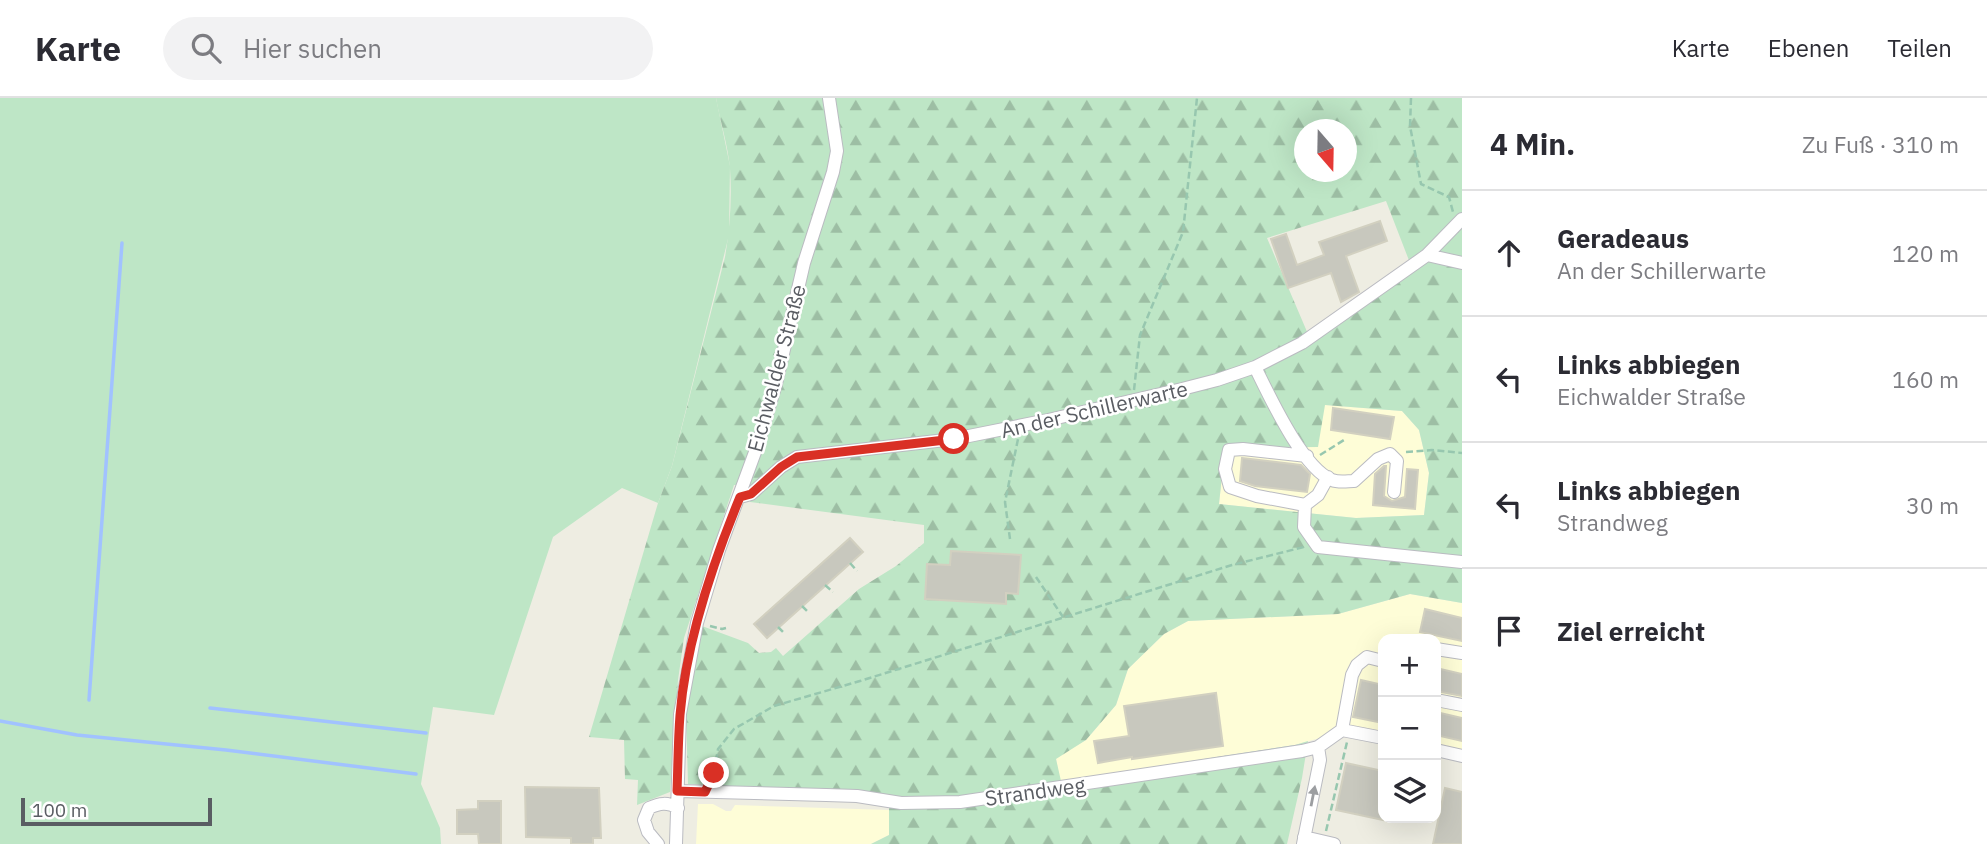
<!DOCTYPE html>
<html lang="de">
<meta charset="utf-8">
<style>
:root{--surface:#fff;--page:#f2f2f3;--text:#2b2b33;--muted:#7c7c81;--line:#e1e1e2}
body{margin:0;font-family:"IBM Plex Sans",sans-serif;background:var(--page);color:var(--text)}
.controls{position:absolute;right:21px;bottom:21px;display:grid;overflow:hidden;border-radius:14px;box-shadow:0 7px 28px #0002}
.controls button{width:63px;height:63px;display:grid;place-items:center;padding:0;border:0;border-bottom:2px solid var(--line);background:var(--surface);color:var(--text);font:35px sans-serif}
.compass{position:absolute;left:1294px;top:21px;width:63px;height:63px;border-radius:50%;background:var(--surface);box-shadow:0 7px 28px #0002;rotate:160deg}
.scale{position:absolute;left:21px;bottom:18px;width:191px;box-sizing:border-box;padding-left:7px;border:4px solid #5a5d63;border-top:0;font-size:19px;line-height:24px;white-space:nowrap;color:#5a5d63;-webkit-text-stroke:5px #fff;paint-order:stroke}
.stop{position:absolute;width:21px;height:21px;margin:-16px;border:5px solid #d93025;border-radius:50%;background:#fff}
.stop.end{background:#d93025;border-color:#fff;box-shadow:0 2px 7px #0008}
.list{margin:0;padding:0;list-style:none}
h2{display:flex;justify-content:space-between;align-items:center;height:91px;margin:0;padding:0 28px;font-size:30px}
h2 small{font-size:23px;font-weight:400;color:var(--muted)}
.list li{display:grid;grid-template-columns:46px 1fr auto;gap:21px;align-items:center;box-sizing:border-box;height:126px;padding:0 28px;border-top:2px solid var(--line)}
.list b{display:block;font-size:26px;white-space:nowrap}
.list p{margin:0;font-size:23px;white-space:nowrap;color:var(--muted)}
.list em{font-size:23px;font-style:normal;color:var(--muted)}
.icon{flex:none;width:38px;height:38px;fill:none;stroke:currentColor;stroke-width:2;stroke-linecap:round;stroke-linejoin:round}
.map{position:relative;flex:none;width:1462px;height:746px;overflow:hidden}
header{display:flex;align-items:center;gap:42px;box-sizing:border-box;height:98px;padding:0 35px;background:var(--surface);border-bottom:2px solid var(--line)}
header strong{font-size:33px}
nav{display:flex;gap:38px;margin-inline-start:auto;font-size:24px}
.search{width:490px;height:63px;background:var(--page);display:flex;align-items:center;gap:18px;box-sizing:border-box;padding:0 24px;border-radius:38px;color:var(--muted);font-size:26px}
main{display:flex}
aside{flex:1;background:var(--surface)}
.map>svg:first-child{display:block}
.commercial{fill:#fefdd7}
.grass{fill:#bee6c6}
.forest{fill:url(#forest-firs);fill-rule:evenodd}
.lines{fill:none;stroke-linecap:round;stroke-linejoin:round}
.stream{stroke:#a1c2ff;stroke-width:3.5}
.building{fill:#c8c8be;stroke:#d2d0c0;stroke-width:2}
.minor-casing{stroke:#babbc1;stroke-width:14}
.path{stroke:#97c7af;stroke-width:2.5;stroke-dasharray:7 3.5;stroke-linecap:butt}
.minor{stroke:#fff;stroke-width:12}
.oneway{fill:#9c9ea1}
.route{stroke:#d93025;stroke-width:9}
.labels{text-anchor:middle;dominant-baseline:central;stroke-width:5;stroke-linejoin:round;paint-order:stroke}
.street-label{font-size:21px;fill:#5a5d63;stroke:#fff}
</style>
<header>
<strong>Karte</strong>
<div class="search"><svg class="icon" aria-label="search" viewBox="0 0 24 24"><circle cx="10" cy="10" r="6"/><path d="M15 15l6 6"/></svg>Hier suchen</div>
<nav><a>Karte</a><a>Ebenen</a><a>Teilen</a></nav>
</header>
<main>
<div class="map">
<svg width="1462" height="746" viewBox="0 0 1462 746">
<defs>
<pattern id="forest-firs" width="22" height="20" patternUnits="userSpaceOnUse" patternTransform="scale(1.75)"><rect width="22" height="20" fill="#bee6c6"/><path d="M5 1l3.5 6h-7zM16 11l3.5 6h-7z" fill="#9dbea4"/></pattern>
</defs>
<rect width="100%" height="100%" fill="#eeede2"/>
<path class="commercial" d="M1325,307L1402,313L1419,332L1429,375L1424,417L1356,420L1219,406L1225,350Z
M1410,496L1462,505V654L1436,648V541H1383V637L1337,627L1320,640L1295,647L1060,683L1056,660L1086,642L1116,607L1128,571L1164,536L1188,523L1338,516Z
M698,706H713L726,713H731L735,707L889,712V737L871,746H696Z"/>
<path class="grass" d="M0,0H716L730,68L729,137L672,368L658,405L622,390L553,439L494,617L433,609L421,686L440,730L441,746H0Z"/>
<path class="forest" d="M716,0H1462V505L1410,496L1338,516L1188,523L1164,536L1128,571L1116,607L1086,642L1056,661L1061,683L1295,647L1308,643L1302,680L1287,746H871L889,737V698L688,686L686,616L702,528L748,545L759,555L771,554L776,550L783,558L859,491L896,468L924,445V427L750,404L753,388L734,387L684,540L678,582L670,694L637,707L638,682L625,681L624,642L589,639L658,405L672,368L725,159C730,130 732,100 730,71C728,47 720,23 716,0ZM1304,32H1346V74H1304ZM1386,103L1410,165L1308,236L1267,140ZM1325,307L1402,313L1419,332L1429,375L1424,417L1356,420L1219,406L1225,350L1318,349Z"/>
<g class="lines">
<path class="stream" d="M89,602L122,145
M210,610L426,635
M0,623L77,637L226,652L416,676"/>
</g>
<path class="building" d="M1380,123L1387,143L1346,158L1359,194L1341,204L1331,175L1288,190L1271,141L1286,136L1297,167L1324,157L1319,144Z
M1333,310L1394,319L1390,341L1331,332Z
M1242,360L1301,367L1310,376L1307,394L1255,388L1240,383Z
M1384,368H1386L1384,398L1392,403L1405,399L1407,371L1418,372L1415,411L1373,407L1375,376Z
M850,440L863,454L767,540L754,526Z
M951,453L1021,457L1018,496L1006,495V506L925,501L927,466L950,467Z
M1425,511L1462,520V543L1420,534Z
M1436,570L1462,576V598L1436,593Z
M1361,582L1383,587V625L1353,619Z
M1216,595L1223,648L1132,661V659L1098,665L1094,643L1129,638L1124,608Z
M1436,614L1462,620V643L1436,637Z
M1346,665L1383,673V722L1336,712Z
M525,689L599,690L601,740H593V746H571V740L526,739Z
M1445,690L1462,694V746H1433Z
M478,703H501V746H479L478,736H457V712L478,711Z"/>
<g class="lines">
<g class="minor-casing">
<path id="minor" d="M1427,157L1462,165
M1255,269C1269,297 1302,370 1332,382C1339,385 1348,383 1354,383L1378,361L1390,356L1397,363L1394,394
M1307,358L1243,351L1229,352L1225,371L1230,389L1257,398L1305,407L1318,397L1328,379
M740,399L751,396L781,369L797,359L954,341L1048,322L1182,291L1217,282L1255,269L1302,245L1427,157L1462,121
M1305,407L1304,429L1318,449L1462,464
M1436,551L1462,555
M1436,602L1462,607
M1342,632L1352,577L1357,567L1367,559L1383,563
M1436,652L1462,658
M678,693L826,697L857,698L901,705L960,704L1302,653L1318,649L1342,632L1383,640
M1304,739L1334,746
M658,746L648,734L644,722L649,710C660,705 667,704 678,710
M676,746L680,616L697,525L719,452L758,346L776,286L804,165L833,74L837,53L829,0
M1303,746L1320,662L1318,649"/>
</g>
<path class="path" d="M1411,0L1410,28L1421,86L1449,99L1453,114
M1134,292L1140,237L1183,134L1197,0
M1406,354L1432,352L1462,355
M1320,357L1344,342
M1010,441L1005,404L1018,341
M850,465L857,473
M1036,479L1063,519
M825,487L833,494
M802,508L809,515
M710,528L722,531L726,530
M778,529L785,536
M710,683L714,675L718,651L734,631L774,608L860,583L1232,467L1304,449
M1326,733L1347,644"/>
<use href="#minor" class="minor"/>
</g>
<defs><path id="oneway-solid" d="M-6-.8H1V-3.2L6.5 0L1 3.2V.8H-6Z" transform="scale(1.75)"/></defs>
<use class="oneway" href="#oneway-solid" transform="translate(1313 698) rotate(-79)"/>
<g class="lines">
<path class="route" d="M714,675L705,694L677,693C678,668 678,643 680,617C686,544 712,467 740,399L751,396L781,369L797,359L954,341"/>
</g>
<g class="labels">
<g class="street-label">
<text transform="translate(776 270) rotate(-75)">Eichwalder Straße</text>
<text transform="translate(1094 311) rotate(-13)">An der Schillerwarte</text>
<text transform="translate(1035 693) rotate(-8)">Strandweg</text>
</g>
</g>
</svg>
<div class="controls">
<button>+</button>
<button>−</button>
<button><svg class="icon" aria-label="layers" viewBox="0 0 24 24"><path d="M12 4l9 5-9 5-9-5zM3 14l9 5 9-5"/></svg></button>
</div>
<svg class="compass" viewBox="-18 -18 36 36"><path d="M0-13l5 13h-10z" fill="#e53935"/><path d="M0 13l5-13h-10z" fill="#7c7c81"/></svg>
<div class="scale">100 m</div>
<div class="stop" style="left:954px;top:341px"></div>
<div class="stop end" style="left:714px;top:675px"></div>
</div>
<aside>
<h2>4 Min.<small>Zu Fuß · 310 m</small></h2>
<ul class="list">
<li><svg class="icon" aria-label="ahead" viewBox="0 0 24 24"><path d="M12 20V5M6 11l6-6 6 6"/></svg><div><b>Geradeaus</b><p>An der Schillerwarte</p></div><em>120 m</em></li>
<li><svg class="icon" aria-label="left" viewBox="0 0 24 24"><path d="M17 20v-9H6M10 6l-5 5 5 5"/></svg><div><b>Links abbiegen</b><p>Eichwalder Straße</p></div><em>160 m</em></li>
<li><svg class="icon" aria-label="left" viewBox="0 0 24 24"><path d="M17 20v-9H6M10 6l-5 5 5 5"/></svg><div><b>Links abbiegen</b><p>Strandweg</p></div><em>30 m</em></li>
<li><svg class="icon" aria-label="arrive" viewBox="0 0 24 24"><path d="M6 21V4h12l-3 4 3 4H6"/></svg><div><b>Ziel erreicht</b></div></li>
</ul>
</aside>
</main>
